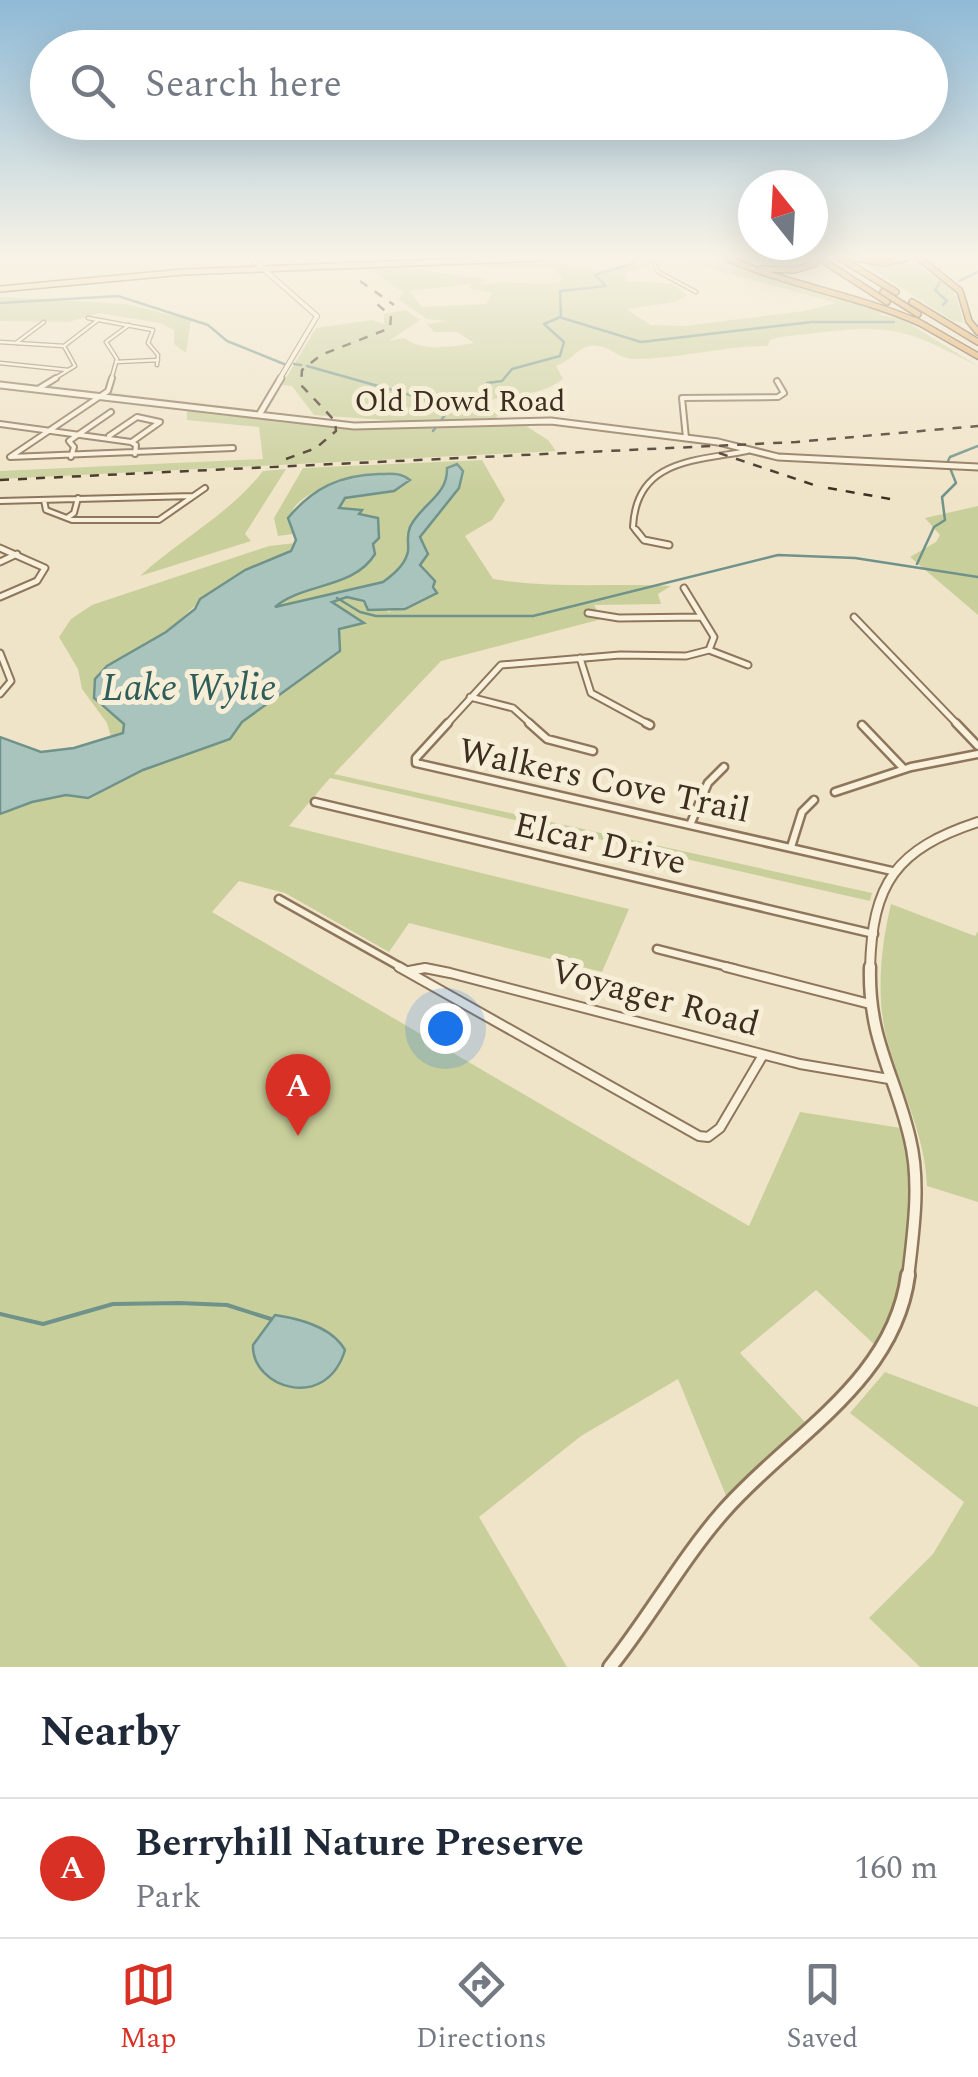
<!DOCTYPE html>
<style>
:root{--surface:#fff;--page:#f2f2f3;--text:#1f2937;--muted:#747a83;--line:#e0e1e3;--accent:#d93025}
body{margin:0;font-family:Spectral,serif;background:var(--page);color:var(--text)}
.compass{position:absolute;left:738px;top:170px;width:90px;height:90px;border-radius:50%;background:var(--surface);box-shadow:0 10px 40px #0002;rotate:342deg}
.you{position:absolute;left:445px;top:1028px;width:35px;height:35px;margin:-25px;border:8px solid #fff;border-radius:50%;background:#1a73e8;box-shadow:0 0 0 15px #1a73e833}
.badge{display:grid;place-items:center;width:65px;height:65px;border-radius:50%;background:var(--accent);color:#fff;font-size:32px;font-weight:700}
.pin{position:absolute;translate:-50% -82px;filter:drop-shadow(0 2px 5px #0008)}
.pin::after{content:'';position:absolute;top:52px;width:35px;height:30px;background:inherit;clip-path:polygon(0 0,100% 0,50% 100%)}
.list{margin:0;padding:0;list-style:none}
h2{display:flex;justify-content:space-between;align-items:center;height:130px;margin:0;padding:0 40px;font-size:42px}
h2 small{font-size:32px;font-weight:400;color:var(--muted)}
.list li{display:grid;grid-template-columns:65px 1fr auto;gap:30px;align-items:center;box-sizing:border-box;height:140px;padding:0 40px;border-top:2px solid var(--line)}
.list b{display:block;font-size:38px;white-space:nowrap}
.list p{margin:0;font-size:32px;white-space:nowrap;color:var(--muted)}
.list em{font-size:32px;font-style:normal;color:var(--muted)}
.icon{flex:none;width:55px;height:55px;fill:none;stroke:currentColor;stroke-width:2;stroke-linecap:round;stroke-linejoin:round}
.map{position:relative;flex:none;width:978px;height:1667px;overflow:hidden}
.search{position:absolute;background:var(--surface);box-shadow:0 10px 40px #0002;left:30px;right:30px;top:30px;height:110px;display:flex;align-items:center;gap:25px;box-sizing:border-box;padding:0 35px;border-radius:55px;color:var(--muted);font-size:38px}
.sheet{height:270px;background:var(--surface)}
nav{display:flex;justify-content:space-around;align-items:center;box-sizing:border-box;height:140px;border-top:2px solid var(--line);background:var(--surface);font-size:28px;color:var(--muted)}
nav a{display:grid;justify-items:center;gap:5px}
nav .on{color:var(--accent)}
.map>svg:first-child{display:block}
.green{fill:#c9cf9b;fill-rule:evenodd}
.water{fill:#a9c4bc;stroke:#6f938a;stroke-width:2.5}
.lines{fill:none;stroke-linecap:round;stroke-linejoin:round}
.stream-far1{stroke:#6f938a;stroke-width:2.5}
.stream{stroke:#6f938a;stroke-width:4}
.minor-far4-casing{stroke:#8d765c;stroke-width:5}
.minor-far3-casing{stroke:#8d765c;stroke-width:8}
.minor-far2-casing{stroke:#8d765c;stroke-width:9}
.minor-far1-casing{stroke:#8d765c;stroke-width:11}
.minor-casing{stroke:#8d765c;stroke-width:12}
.tertiary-far4-casing{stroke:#8d765c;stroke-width:6}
.tertiary-far3-casing{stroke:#8d765c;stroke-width:9}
.tertiary-far2-casing{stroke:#8d765c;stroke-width:12}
.tertiary-far1-casing{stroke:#8d765c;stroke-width:15}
.tertiary-casing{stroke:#8d765c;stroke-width:18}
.primary-casing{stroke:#5b4430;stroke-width:8}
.motorway-casing{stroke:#5b4430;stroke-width:8}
.minor-far4{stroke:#faf1dc;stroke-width:2.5}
.minor-far3{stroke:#faf1dc;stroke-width:4}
.minor-far2{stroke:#faf1dc;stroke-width:5}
.minor-far1{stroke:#faf1dc;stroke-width:6}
.minor{stroke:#faf1dc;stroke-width:8}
.tertiary-far4{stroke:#faf1dc;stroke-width:4}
.tertiary-far3{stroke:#faf1dc;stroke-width:5}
.tertiary-far2{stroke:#faf1dc;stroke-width:8}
.tertiary-far1{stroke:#faf1dc;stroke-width:10}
.tertiary{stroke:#faf1dc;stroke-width:12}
.primary{stroke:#f3d9a0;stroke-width:5}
.motorway{stroke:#e0a458;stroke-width:5}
.rail{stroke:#3d2e20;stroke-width:2.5;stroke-dasharray:9 9;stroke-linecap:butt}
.labels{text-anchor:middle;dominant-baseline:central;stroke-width:10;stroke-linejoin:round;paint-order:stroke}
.far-street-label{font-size:30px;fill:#3d2e20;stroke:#f7eed8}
.street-label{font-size:35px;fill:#3d2e20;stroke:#f7eed8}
.water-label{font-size:38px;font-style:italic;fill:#2f5d5a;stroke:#f7eed8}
</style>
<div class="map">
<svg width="978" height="1667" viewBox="0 0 978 1667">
<rect width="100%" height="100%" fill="#f0e4c8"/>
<path class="green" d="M635,258H647L650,266L626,273L627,281L672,284L687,295L676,302L626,309L651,325L685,326L804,311L837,303L682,261L659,258H723L765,277L893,313L877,314L902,319L978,366C952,354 926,338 898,332C863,324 816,334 780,337L770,340L768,346C723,346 678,359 635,359C618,359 608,343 590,346C576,349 570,362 556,366L563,379C534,400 518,389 490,401L489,408L498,415L496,418L427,423L314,415L292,386L282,385L316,328L372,320L384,324V314L406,310L420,320L389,341L404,338C424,352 449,347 474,343L457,332H434L427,324L448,321L427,319L398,299L404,293L374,272L356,267L388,266L480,278L487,280L480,283L484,285C504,279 533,286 559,283L562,278L554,268L546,266L487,267L478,263C499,262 522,259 543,261C573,264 607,281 635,258ZM472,284L468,288L492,293L486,304L422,307L409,291Z
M912,262L953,288L964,323L953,321L866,265Z
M0,297L126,304L191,320L186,353L174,344V330L160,323L99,313L69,322L0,321Z
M187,409L375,430L520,422L548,440L556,451L0,479V471L263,459L259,427L187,420Z
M482,460L505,500L492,520L465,536L493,579C551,589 611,583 671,586L658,594L661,604L594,605L602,619L441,661L334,774L872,893L870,901L330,778L289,826L629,909L602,972L409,923L389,952L285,893L239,881L212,912L749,1226L800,1112L901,1128C917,1190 909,1291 876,1346L816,1290L740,1353L805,1422L727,1498L678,1379L581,1436L479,1517L567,1667H0V814L32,802L66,795L88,798L143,770L230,739L242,722L339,651V629L363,623C356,612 335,611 332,602L347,597L389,612L437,593L432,577L420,565L428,554L420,537C435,516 468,490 457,464L447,468C447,496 421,504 410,527C406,537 409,542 408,551C406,564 393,575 383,582L270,609L293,595L320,587L379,538V520L358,514L361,510L338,509L344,498L394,491L405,475C375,468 268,491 293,534L278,536L274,518L303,468Z
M286,469L245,534L251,541L140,576C179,540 231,513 263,471Z
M978,506V615L910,557L936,542L940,535L925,518Z
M295,543L287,553L245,570L207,595L166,632L98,673L99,705L124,724L123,733L111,737L107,723L82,689L78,669L59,637L71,619L92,605L269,546Z
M891,904L975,936L978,931V1202L927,1186C925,1132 899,1088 886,1036C876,994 881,946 891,904Z
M885,1372L978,1407V1667H920L869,1618L933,1554L964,1502L850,1413Z"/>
<path class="water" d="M457,464L463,471L459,488L420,537L428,554L420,565L435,581L433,587L437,593L405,609L368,610L364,601L347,597L332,602L364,623L339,629L340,651L242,722L230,739L143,770L88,798L66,795L32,802L0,814V737L41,752L74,748L123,733L124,724L94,698L95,679L107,666L166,632L195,609L200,599L245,570L291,551L296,540L288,518C313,488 340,475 379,474C392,474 400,472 410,480L394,491L345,498L339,508L362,510L359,514L378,518L379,538L373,544L375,554C354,589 302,583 275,607L383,582C393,575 406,564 408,551C409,542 406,537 410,527C421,504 448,496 447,468Z
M275,1315C301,1319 332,1327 345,1350C326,1413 251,1387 253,1345Z"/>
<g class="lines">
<path class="stream-far1" d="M959,281L978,272
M940,282L935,290L947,301L943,305
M0,303L118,296L208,325L227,341L284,364
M559,317L641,342L812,322H894
M561,317L560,291L606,286L595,275L634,263L633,258
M294,364L301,365
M307,366L449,406
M433,431L451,407L478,400L487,383L502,381L512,369L560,356L564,342L544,324L558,318
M947,463L950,457L978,446
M917,564L934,527L945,520L942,497L956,483L950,468
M337,598L360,612L376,616H533L778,555L855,558L978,577"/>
<path class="stream" d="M0,1314L43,1324L113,1304L179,1303L227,1305L271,1319"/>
<g class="minor-far4-casing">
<path id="minor-far4" d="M653,258L657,271L696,292
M88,318L153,330L148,343L158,355L157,365
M0,342L64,346
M16,343L44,322
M116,362L158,360
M0,363L68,370
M52,380L75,366L64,346L98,320
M111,380L117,359L106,342L129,325"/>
</g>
<g class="minor-far3-casing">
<path id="minor-far3" d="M112,378L108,391L10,457L233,448
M38,389L56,378
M0,424L131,442L136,445L135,454
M109,436L137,417L160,422L133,441
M686,438L682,398L778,397L784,393L777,381
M71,457L74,447L69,441L111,412
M44,500L46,510L72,520H159L205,488
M0,501L193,496
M67,518L74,513L78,498
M638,533L633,527C636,459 696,461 747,451"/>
</g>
<g class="minor-far2-casing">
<path id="minor-far2" d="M636,530L644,540L669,545
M0,548L45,568L37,581L0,597
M0,562L17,554
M588,613L619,618L701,617
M854,617L958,725
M709,650L748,665
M0,653L11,681L0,694
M580,658L591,693L650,725
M470,697L513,708L532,725
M446,725L501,665L620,655L686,656L709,650L714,637L684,588"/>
</g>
<g class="minor-far1-casing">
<path id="minor-far1" d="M448,723L416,758V763L892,871
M529,723L547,739L593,751
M646,723L650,725
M956,723L978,746
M862,725L904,769
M835,792L911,767L978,754
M315,802L874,934
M690,825L708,783L724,767
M791,847L802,812L814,800
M279,899L404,969
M657,949L736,969
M417,969H432"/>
</g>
<g class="minor-casing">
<path id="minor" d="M399,967L699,1136L708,1137L720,1128L763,1055
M726,967L870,1004
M409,971L425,968L450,973L800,1064L889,1079"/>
</g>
<g class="tertiary-far4-casing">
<path id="tertiary-far4" d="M251,258L317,316L279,380"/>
</g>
<g class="tertiary-far3-casing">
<path id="tertiary-far3" d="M0,385L354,426L551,421L718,442L778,457L978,467
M259,415L281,378"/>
</g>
<g class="tertiary-far2-casing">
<path id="tertiary-far2" d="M870,969C872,883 896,849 978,822"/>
</g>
<g class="tertiary-far1-casing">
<path id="tertiary-far1" d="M870,967C868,1040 895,1074 910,1139C921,1184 913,1233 908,1278"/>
</g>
<g class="tertiary-casing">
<path id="tertiary" d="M610,1667C650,1617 681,1560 723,1512C788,1437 894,1383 908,1275"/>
</g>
<g class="primary-casing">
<path id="primary" d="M0,289L183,272L540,258"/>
</g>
<g class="motorway-casing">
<path id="motorway" d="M727,258C790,286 857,295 920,323
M819,258L887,302
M840,258L896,292
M854,258L884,263L907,258
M919,258L960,291L969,321L978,332
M761,269L794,270L814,264V258
M883,292L918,314
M912,302L978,342
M915,320L978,356"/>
</g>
<use href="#minor-far4" class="minor-far4"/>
<use href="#minor-far3" class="minor-far3"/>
<use href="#minor-far2" class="minor-far2"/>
<use href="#minor-far1" class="minor-far1"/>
<use href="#minor" class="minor"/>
<use href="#tertiary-far4" class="tertiary-far4"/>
<use href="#tertiary-far3" class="tertiary-far3"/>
<use href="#tertiary-far2" class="tertiary-far2"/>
<use href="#tertiary-far1" class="tertiary-far1"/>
<use href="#tertiary" class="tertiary"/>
<use href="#primary" class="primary"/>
<use href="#motorway" class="motorway"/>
<path class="rail" d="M360,281L394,305
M719,453L814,485
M286,459L316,448L336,431L335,421L301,385L302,370L321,355L390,328L391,316L377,304
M0,480L796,442L978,426
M828,488L896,500"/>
</g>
<linearGradient id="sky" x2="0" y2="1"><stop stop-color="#8fbad6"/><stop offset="0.52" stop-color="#f8f3e6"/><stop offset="1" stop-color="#f8f3e6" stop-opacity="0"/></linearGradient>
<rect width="978" height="492" fill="url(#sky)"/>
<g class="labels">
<g class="far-street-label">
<text x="460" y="402">Old Dowd Road</text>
</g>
<g class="street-label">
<text transform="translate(604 781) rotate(12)">Walkers Cove Trail</text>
<text transform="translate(600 844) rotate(13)">Elcar Drive</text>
<text transform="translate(655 998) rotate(15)">Voyager Road</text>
</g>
<g class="water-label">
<text x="189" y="689">Lake Wylie</text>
</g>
</g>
</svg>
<svg class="compass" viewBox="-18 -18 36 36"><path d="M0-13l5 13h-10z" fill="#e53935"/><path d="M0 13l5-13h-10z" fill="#747a83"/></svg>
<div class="you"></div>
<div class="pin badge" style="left:298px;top:1136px">A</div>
<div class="search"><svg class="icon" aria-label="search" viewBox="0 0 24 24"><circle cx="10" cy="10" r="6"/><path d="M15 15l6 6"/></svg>Search here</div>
</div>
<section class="sheet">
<h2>Nearby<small></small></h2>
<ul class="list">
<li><span class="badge">A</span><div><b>Berryhill Nature Preserve</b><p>Park</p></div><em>160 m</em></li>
</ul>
</section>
<nav>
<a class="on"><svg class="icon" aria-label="map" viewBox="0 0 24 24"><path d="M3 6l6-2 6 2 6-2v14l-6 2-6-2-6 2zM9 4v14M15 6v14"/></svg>Map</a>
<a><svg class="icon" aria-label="directions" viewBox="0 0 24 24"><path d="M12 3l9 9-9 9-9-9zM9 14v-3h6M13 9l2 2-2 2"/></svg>Directions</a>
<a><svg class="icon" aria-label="saved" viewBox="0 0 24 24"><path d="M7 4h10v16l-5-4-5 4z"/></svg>Saved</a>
</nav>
